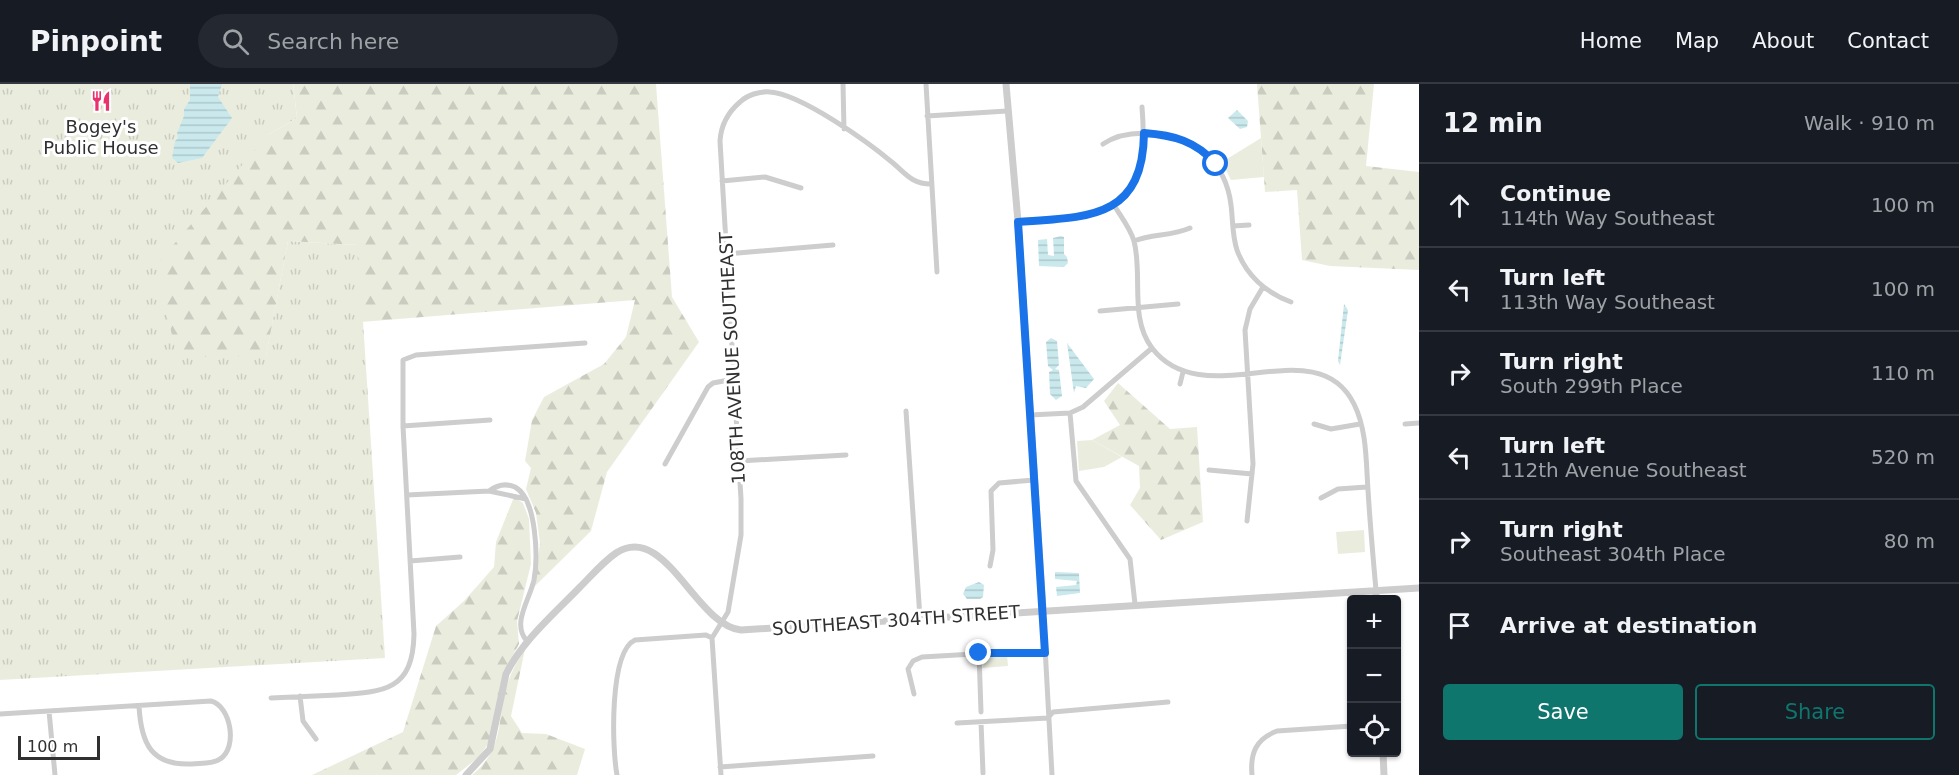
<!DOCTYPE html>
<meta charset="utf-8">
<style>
:root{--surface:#171b24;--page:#242831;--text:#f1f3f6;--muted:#9ea1a6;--line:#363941;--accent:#0f766e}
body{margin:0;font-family:"DejaVu Sans",sans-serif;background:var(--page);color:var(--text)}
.controls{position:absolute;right:18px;bottom:18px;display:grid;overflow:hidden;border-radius:6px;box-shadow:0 2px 4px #0004}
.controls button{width:54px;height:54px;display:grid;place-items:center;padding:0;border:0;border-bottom:2px solid var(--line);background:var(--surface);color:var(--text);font:30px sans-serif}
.scale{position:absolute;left:18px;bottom:15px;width:82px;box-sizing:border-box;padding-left:6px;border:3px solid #303030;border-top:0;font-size:16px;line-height:21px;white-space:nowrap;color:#303030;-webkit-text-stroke:4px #fff;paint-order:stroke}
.stop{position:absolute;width:18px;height:18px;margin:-14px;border:4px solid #1a73e8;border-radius:50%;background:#fff}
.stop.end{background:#1a73e8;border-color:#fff;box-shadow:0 2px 6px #0008}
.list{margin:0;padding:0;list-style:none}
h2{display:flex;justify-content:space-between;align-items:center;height:78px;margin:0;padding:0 24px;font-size:26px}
h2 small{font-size:20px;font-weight:400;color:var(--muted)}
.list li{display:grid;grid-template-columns:39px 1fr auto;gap:18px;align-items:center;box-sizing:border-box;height:84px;padding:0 24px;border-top:2px solid var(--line)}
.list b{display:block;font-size:22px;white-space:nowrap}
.list p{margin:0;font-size:20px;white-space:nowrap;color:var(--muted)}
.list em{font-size:20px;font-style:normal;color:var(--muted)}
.actions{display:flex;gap:12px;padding:18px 24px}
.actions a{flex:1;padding:14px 0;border:2px solid var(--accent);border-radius:6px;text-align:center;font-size:21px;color:var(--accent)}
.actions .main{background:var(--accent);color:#fff}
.icon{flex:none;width:33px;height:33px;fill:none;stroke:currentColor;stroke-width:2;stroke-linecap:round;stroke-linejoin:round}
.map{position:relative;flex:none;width:1419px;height:691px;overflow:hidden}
header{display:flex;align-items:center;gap:36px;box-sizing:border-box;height:84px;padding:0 30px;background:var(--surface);border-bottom:2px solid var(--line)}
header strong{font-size:28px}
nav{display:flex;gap:33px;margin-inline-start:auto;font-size:21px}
.search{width:420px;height:54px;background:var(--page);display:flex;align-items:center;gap:15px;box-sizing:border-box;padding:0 21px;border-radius:33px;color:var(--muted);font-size:22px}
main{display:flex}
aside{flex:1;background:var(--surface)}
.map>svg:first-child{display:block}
.grass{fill:url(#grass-tufts)}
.forest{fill:url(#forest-firs)}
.green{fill:#eaedde}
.water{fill:url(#water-rules)}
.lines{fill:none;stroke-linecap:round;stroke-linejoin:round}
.minor{stroke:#cdcdcd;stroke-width:5}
.tertiary{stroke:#cdcdcd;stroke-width:7}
.route{stroke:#1a73e8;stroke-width:8}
.labels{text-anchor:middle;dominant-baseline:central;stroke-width:6;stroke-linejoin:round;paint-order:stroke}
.poi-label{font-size:18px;fill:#303030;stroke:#fff}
.street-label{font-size:18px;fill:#303030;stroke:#fff}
</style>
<header>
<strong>Pinpoint</strong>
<div class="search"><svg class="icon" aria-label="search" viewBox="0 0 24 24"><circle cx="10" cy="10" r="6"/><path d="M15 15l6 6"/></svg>Search here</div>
<nav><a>Home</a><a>Map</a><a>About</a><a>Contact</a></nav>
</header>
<main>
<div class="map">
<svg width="1419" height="691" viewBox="0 0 1419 691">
<defs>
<pattern id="grass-tufts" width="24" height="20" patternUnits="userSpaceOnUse" patternTransform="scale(1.5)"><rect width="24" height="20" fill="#eaedde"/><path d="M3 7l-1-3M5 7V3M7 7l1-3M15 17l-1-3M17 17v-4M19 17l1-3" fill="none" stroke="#c9ccbf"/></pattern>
<pattern id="forest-firs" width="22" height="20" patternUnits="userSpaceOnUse" patternTransform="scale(1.5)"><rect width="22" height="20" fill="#eaedde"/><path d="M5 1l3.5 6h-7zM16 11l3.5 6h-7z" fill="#c9ccbf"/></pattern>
<pattern id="water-rules" width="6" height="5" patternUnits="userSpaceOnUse" patternTransform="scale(1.5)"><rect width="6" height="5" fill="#cae9ed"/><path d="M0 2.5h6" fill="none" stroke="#aec8cc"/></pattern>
</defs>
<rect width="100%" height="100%" fill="#fff"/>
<path class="grass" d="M0,0H293L297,34L268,51L266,271L288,157L358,161L385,574L0,596Z"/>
<path class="forest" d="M293,0H656L672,213L699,258L607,388L591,447L535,502L540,459L536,429L526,405L531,384L525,377L532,336L544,313L604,280L626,253L635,216L361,238L357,161L288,157L266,272L177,273L156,181L268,51L297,34Z
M1257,0H1374L1366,82L1419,88V186L1330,182L1302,176L1297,106L1265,108Z
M1118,299L1170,345L1197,343L1203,438L1161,456L1130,421L1140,404L1139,382L1092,356L1120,341L1104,317Z
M514,413L523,419L529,435L531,480L517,537L519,560L503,589L493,649L488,660L479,673L456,691H312L403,648L436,542L464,517L494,483L496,458Z
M525,565L511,632L522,649L546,650L585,665L577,691H472C506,663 496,635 508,598C512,586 518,576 525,565Z"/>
<path class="green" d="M1261,54L1264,93L1231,96L1222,78Z
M1092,356L1122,373L1104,383L1079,387L1077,357Z
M1364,446L1365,468L1338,470L1336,448Z
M1007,571L1008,582L982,584L988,573Z"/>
<path class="water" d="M190,0H222L218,13L232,34L202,74L178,79L172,74L175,57L178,54L177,49L184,32V25L190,16Z
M1237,26L1248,37L1247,43L1240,45L1228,34Z
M1061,152L1064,153V170L1067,173L1068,179L1064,183L1039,182L1038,156L1047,155L1048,171L1054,172L1053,154Z
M1344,220L1348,226L1340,281L1338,277Z
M1051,254L1057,257L1059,281L1055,285L1059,286L1062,312L1056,316L1050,310L1049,288L1053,286L1048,282L1046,258Z
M1067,259L1094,295L1086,304L1076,302L1074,309Z
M1055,488L1079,489L1080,509L1057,512L1056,503L1076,501L1077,497L1055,495Z
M979,498L984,501L983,513L980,515H967L963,510L966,503Z"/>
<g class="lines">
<path class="minor" d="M843,0L844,45
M926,0L937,188
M927,32L1007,27
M1103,60C1118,50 1137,48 1155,50C1196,53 1226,79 1231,121C1233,136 1232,151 1237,166C1246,191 1266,209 1291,218
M722,97L765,93L801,104
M1114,121C1121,133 1130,144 1134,157C1143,191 1129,234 1152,264C1204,332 1316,243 1354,320C1367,346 1366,378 1368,406C1370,439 1373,473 1376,506
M1018,138C1110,131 1151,132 1142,23
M1233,142L1249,141
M1134,157C1152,150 1172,152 1190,144
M726,170L833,161
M1100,227L1178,220
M1180,300L1183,288
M906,327L920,534
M1070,329L1076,397L1130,475L1135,520
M1030,331L1070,329L1083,323L1152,264
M1314,340L1331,345L1360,340
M1405,340L1419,339
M403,342L490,336
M739,377L846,371
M665,380L708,303L713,299L734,295
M1209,386L1252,390
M489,407C497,401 506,399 515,403C537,415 538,474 534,496C530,515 511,540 527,557
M407,411L489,407L526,415
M1321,414L1338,405L1367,403
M1247,437L1253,380L1245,246L1250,225L1263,203
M410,477L460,473
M990,482L993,466L991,407L999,399L1034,396
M1043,526L1052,691
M712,554L728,528L741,451V415L720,57C721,41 727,29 740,18C747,11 760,7 770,8C801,10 868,58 893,79C906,90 912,100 931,100
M712,554L721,691
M979,569L981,628
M914,610L908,585L913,577L922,573L1009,568L1045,569
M300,612L303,637L316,655
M271,614C293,613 315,612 337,611C385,608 413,606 414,550L403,342V276L416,271L585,259
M49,627L55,691
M0,630L211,617C231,622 238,664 220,675C213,680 201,679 192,680C151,682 141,659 139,622
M981,638L983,689
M957,639L1048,634L1053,628L1168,618
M720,683L873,672
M617,691C612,665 609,568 635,556L706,551L712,554
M1252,691C1250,669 1256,655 1277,647L1352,642"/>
<path class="tertiary" d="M1006,0L1018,138L1043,526
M1376,506V516
M1383,668L1384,691
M466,691L490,665L506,590C523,556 554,530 580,503C592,491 603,478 616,469C665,437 695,541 741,546L1419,504"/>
</g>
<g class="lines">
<path class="route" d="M979,569H1045L1018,138C1087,133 1143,136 1144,49C1173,51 1196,57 1216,80"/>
</g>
<defs>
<g id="restaurant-bare" transform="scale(1.62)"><path d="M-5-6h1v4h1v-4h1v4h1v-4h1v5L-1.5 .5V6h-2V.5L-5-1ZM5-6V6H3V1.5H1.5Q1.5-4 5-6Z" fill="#e9316e" stroke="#fff" stroke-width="2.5" paint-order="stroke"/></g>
</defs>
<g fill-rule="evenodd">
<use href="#restaurant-bare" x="101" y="17"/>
</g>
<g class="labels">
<g class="poi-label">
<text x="101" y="42">Bogey's<tspan x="101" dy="21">Public House</tspan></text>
</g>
<g class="street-label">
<text transform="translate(732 274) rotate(-93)">108TH AVENUE SOUTHEAST</text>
<text transform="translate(896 536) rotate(-4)">SOUTHEAST 304TH STREET</text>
</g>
</g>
</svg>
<div class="controls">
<button>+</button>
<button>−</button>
<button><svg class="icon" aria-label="locate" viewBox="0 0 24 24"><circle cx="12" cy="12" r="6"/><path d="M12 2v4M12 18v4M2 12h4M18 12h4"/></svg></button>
</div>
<div class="scale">100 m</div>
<div class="stop" style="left:1216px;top:80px"></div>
<div class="stop end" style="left:979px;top:569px"></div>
</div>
<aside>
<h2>12 min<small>Walk · 910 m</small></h2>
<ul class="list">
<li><svg class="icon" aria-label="ahead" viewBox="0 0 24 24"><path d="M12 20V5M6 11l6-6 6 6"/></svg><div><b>Continue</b><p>114th Way Southeast</p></div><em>100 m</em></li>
<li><svg class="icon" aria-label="left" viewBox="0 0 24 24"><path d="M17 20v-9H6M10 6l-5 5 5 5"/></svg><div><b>Turn left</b><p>113th Way Southeast</p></div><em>100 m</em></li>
<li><svg class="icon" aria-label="right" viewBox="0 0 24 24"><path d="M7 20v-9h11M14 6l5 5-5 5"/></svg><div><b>Turn right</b><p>South 299th Place</p></div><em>110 m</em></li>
<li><svg class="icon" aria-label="left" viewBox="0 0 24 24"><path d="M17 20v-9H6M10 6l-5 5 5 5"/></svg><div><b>Turn left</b><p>112th Avenue Southeast</p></div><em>520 m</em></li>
<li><svg class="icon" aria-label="right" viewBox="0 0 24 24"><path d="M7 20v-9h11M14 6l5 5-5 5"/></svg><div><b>Turn right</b><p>Southeast 304th Place</p></div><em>80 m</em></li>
<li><svg class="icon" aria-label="arrive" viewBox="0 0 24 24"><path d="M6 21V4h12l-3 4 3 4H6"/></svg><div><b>Arrive at destination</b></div></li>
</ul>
<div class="actions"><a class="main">Save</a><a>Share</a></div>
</aside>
</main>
